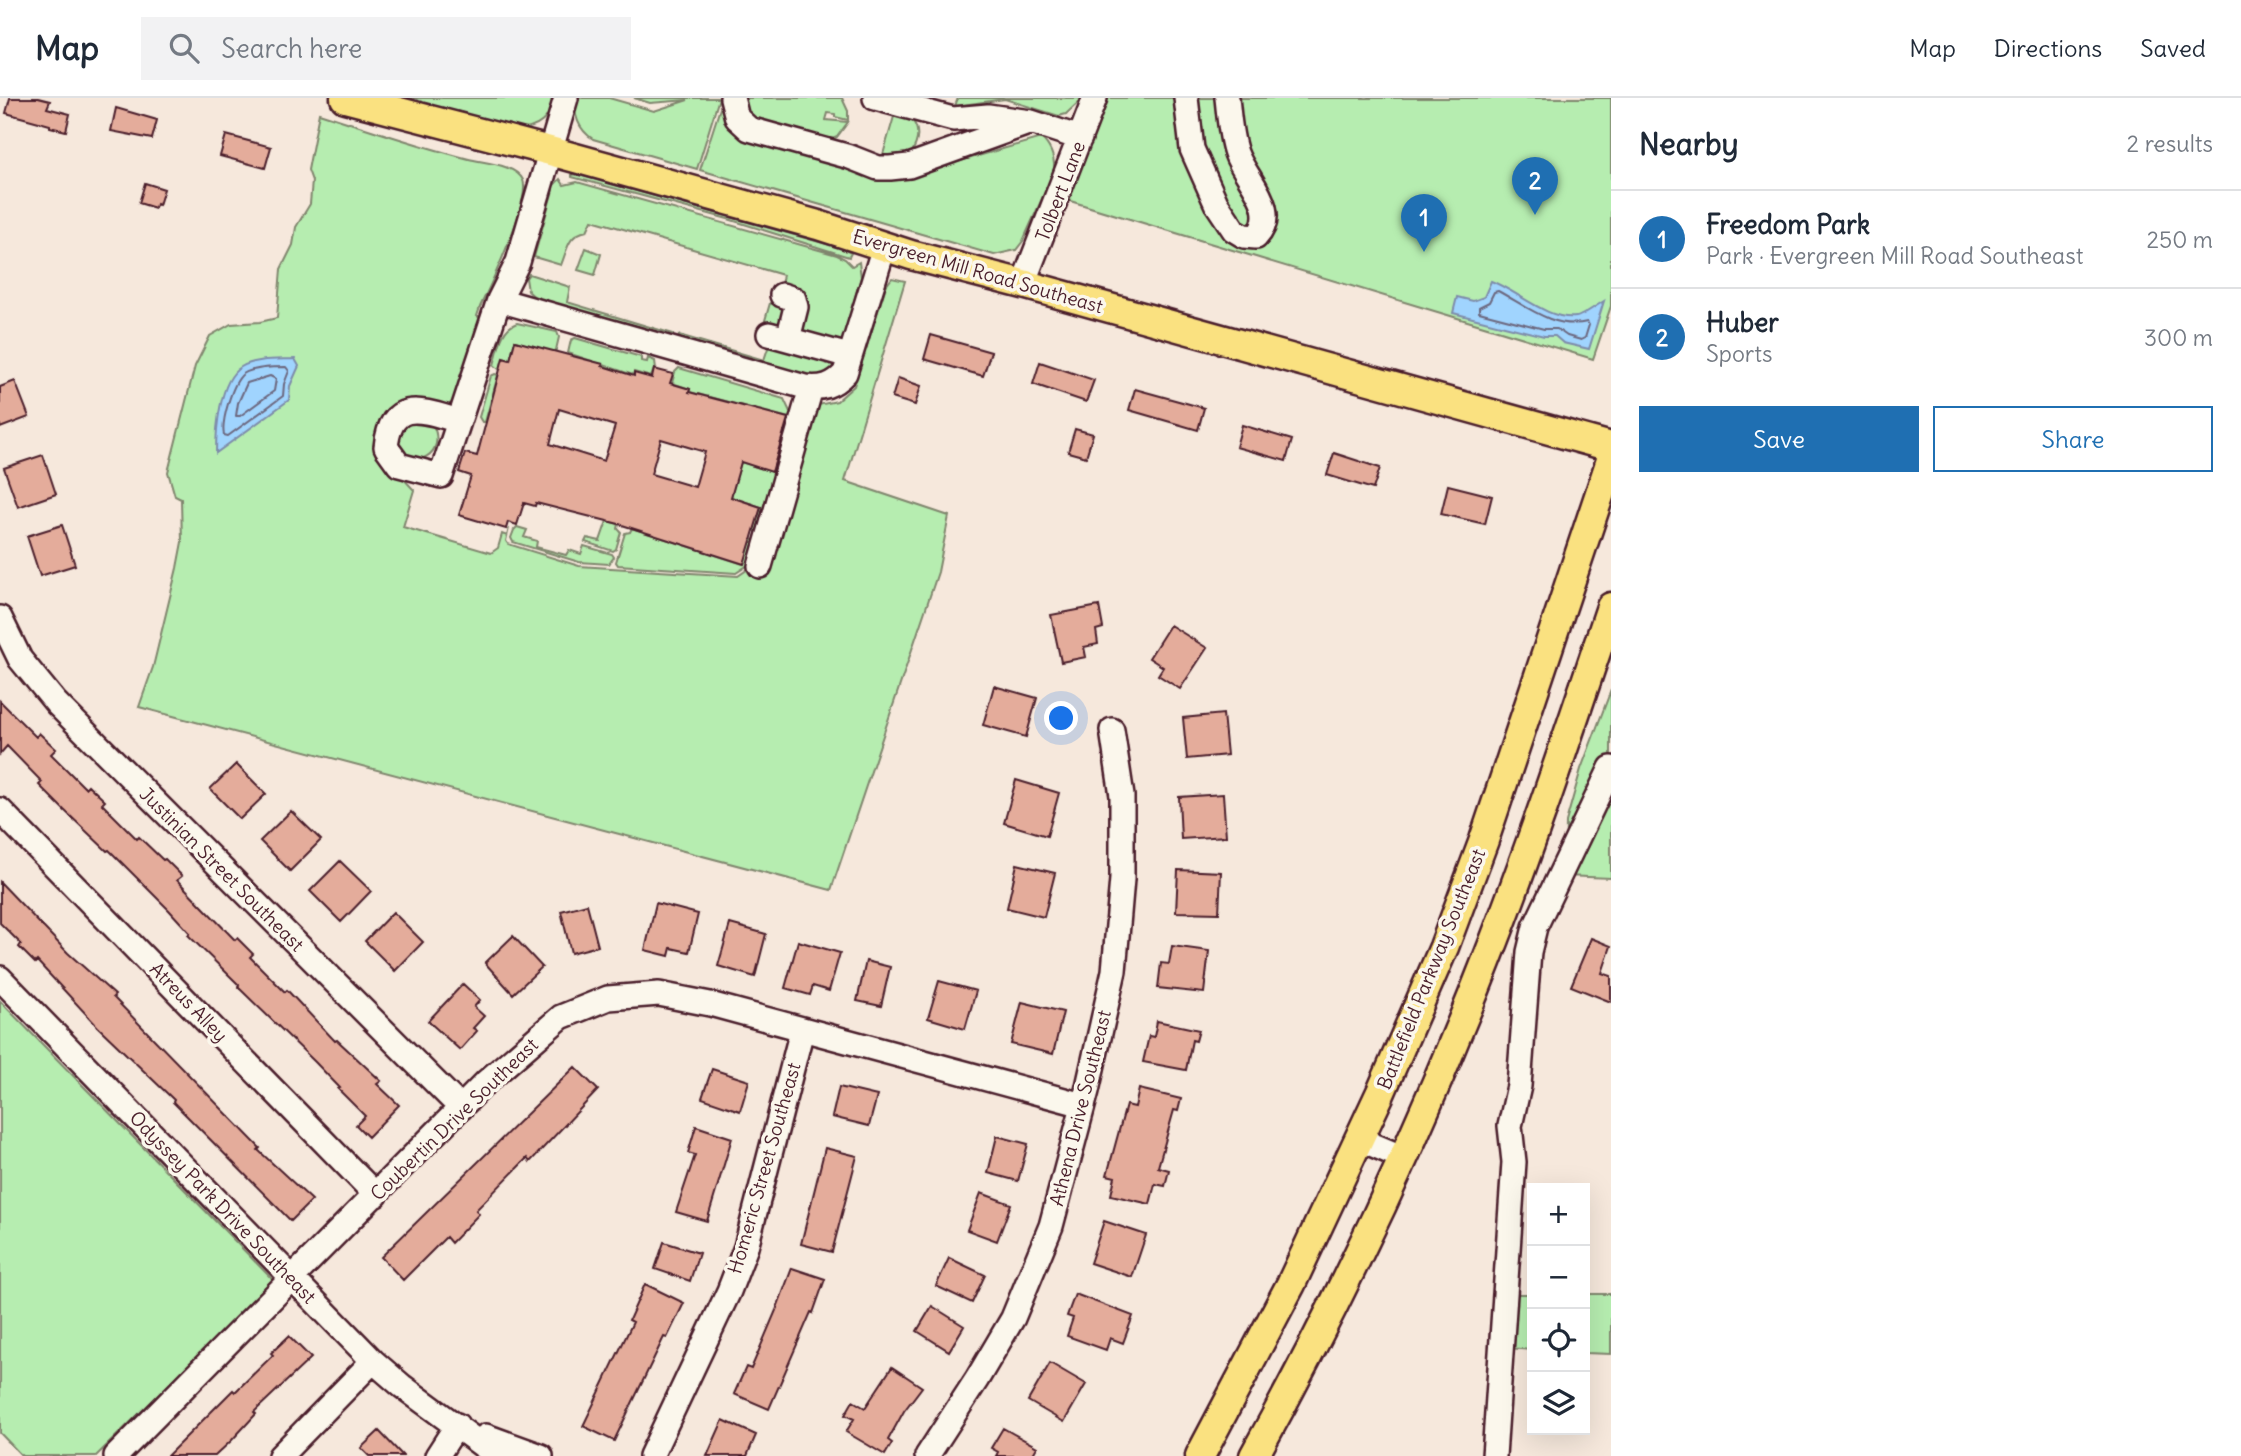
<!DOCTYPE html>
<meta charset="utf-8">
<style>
:root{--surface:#fff;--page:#f2f2f3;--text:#1f2937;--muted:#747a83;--line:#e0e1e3;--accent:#1f6fb2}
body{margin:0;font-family:Delius,sans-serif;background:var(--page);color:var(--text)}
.controls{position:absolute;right:21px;bottom:21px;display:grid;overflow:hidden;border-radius:0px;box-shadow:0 7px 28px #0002}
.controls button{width:63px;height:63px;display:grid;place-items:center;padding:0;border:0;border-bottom:2px solid var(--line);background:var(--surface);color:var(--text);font:35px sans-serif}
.you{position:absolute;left:1062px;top:621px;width:24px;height:24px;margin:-18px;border:5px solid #fff;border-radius:50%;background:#1a73e8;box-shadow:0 0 0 10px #1a73e833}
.badge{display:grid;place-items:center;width:46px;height:46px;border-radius:50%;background:var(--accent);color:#fff;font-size:23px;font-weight:700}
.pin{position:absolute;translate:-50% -58px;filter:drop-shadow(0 2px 4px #0008)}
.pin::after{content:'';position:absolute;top:37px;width:24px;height:21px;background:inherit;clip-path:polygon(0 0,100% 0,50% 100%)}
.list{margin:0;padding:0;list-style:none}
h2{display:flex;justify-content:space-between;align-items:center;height:91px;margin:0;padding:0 28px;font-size:30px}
h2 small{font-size:23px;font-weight:400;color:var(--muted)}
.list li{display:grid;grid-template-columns:46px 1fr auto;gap:21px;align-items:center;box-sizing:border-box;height:98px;padding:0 28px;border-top:2px solid var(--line)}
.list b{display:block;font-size:26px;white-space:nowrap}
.list p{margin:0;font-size:23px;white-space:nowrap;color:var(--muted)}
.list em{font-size:23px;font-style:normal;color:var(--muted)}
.actions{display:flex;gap:14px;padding:21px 28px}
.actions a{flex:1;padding:16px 0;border:2px solid var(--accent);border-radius:0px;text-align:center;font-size:24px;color:var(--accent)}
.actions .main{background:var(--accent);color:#fff}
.icon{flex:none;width:38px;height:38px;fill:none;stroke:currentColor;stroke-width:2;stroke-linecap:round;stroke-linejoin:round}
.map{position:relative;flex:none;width:1611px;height:1358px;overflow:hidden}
header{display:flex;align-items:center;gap:42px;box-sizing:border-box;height:98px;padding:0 35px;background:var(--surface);border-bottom:2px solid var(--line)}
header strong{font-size:33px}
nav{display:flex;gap:38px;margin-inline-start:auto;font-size:24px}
.search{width:490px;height:63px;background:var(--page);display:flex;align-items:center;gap:18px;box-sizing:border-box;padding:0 24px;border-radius:0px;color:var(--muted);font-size:26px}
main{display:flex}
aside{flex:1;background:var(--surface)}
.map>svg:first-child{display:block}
.green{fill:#b6edb0;stroke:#80866e;stroke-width:2}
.water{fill:#a0d4fe;stroke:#7e8caa;stroke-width:2}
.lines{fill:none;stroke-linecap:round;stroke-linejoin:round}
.shore{stroke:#6c677f;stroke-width:2}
.building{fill:#e4ac9b;stroke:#4a1f2b;stroke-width:2;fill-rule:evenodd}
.minor-casing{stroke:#4a1f2b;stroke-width:28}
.major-casing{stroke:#4a1f2b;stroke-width:33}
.minor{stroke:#fbf7ec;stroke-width:23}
.major{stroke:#fae180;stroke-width:28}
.labels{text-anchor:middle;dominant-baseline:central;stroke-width:7;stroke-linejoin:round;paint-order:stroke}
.street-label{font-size:19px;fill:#4a1f2b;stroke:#fbf7ec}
</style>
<header>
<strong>Map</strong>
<div class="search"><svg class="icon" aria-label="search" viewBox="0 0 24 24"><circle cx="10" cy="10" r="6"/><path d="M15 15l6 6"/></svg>Search here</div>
<nav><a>Map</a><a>Directions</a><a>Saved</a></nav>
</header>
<main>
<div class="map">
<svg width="1611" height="1358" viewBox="0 0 1611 1358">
<rect width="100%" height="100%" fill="#f6e8dc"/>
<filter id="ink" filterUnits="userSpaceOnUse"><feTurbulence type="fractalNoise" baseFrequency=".0143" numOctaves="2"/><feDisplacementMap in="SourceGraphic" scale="14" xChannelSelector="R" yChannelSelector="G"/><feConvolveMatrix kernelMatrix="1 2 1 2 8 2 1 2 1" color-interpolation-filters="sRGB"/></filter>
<g filter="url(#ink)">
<path class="green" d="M390,0H557C548,21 540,31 516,32Z
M577,0H609L654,13L688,2L650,5L634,0H719L697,71L593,41C579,32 572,16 577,0Z
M739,0H842L848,13V22L835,19V16L828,15L826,22L848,24L837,39L828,43L750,22Z
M958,0H1083L1066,16L1059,18L1005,1L955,8Z
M1096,0H1611V208L1593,261L1057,99Z
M722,4L729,26L742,39L882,81H898L1041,40C1051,49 1055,61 1054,74L1023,143L1016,152L994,157L700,72Z
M319,15C369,31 418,48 469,61C484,65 515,66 523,82C531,103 490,188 480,209L477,218L480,220L479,227H477V234L456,300L447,309L410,306L387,363L414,392L403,429L491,455L498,450L502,436L507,438L509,430L506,443L508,446L579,468L738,478L751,469L813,308L837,303L854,288L886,188L892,180L905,183L845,383L949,418L938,474L831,792L139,609L153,569L177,470L182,444L181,401L175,398L168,374L195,268L210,238L231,226L260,224L277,220L281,171L293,147L296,129L310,106L312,83L308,72Z
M895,15C919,18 923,38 910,57L882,60Z
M576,76L841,150L851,155L849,159L728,121L572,79V77Z
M560,81L564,87L577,84L837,157L845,161L852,168L859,164L861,179L843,240L841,244L803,239L781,186L783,177L592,122L587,133C567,137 568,151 561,167L534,159L553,92L551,90Z
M586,150L601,156L595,177L578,172Z
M529,176L570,189L567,204L673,236L671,241L538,202L528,193L526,180Z
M770,205L786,210L781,228L764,226Z
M517,225L557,234L559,239L556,252L553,254L515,243L510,262L503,260L500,272L494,267C499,251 500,231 517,225Z
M679,237L764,262L768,250L771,247L830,264L834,269L830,276L816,283L678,243Z
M575,240L641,259V263L647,264L648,260L655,263L656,271H654L651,279L634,274L633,277L568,255L571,242Z
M679,270L784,301L792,318L784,343H783L789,320L690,294V291L672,285L675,274Z
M495,276L498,277L485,324H482L479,319L491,278Z
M402,320L433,327C447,356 416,372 395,354Z
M780,350L781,353L757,434L754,432L761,409L731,399L741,364L773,374Z
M607,423L619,426L618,431L621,434L616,451L613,453L585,444L587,440L600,443Z
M517,429L527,432L524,439L537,443L536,449L566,457L569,452L581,456L584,448L612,456L614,459L609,466L579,464L513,444L511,440L514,432Z
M632,430L743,466L751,441L755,443L748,467L736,475L618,467L616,464L625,435L630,434Z
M1611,592V780L1565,778L1566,724L1581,671Z
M0,903L274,1183L96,1358H22L0,1335Z
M1511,1196H1532V1252L1508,1250Z
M1585,1196H1611V1256L1585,1255Z"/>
<path class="water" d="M1491,183C1516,192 1548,223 1576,219C1581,219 1597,207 1604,203L1589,251L1563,245L1555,238H1544L1453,215L1457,199L1473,203L1484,199Z
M295,261L299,268L290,288L289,302L216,355C216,333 219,282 241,269C255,260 279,262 295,261Z"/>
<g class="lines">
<path class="shore" d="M1498,193C1526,208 1554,232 1587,224L1589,227L1585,240L1581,242L1567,238L1557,231H1544L1479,214V209L1489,204L1494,194Z
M286,269L289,273L284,286L283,298L228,338L224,337C221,324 232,285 243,276C254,269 274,269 286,269Z
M270,278L276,281L274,293L240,318H236L238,305L247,285Z"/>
</g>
<path class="building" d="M10,0H38L50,3L47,10L70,16L66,33L50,29V27L6,15Z
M116,10L157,22L152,41L111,33Z
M226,37L271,49L265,70L220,58Z
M145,85L164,91L159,107L156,106L155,110L139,105Z
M931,237L991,254L983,278L924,261Z
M515,243L603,266L602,268L634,278V275L652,280L654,271L673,276L670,285L690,291L689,294L788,320L772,374L741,364L731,399L761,409L744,466L619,426L536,405L535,408L524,405L517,427L508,424L506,431L459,417L471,378L459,374L465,355L477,358L503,260L510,262ZM559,311L615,328L604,363L550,346ZM661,341L705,354L695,389L651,376Z
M1040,264L1094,282L1086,304L1033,286Z
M898,280L921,288L915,307L892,300Z
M15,283L29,319L0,330V289Z
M1135,291L1204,310L1198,332L1129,312Z
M1242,327L1292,342L1286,363L1236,349Z
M1075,331L1093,336L1086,359L1068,354Z
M1334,355L1380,370L1373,391L1327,377Z
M43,357L56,396L18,409L4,370Z
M1448,387L1492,398L1485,426L1441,416Z
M62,427L75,467L40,478L27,438Z
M1099,508L1103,530L1096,532L1098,546L1084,549L1086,559L1061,564L1051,517Z
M1170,527L1207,550L1180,591L1158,577L1163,569L1149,560Z
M994,588L1037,600L1026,639L983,627Z
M0,603L36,639L39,635L56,651L51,656L85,690L88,687L105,703L102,706L137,741L139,739L163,762L165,761L182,778L177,782L235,842L237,840L253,856L250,859L285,894L287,892L335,943L337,942L381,983L377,986L399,1007L368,1039L356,1027L365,1018L338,991L340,990L315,964L238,889L239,887L188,837L190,835L169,812L109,752L107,753L64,712L39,687L42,684L7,648L0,656Z
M1223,616L1227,657L1187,661L1183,620Z
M236,666L266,696L240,721L210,691Z
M1016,682L1059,695L1047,738L1004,725Z
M1223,696L1226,738L1181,741L1179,699Z
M291,713L321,742L290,773L260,743Z
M340,763L371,793L341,824L310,793Z
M1017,766L1055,775L1044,819L1007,810Z
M1178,772L1221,774L1219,815L1176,814Z
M0,784L68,855L115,897L113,899L260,1050L258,1052L312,1102L291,1123L173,1004L174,1002L98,929L37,863L35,865L19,849L21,846L0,825Z
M656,805L698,816L689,854L671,850L669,858L645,852Z
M587,806L598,848L571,855L561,813Z
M393,814L423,844L395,873L365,843Z
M730,826L766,836L755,879L718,868Z
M513,838L542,869L513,896L485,865Z
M1591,840L1611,848L1602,875L1611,878V904L1571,888Z
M798,843L840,855L829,893L813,888L810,897L785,890Z
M1172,848L1209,853L1204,895L1158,890L1161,865L1169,866Z
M866,863L890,869L881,908L857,903Z
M939,883L976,893L965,931L928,920Z
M463,886L480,902L474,909L484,918L473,930L477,933L460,952L428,923Z
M1022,904L1063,914L1053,956L1011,946Z
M1157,923L1199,932L1196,943L1192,942L1186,972L1143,964L1149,938L1154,939Z
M575,969L598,992L530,1064L527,1060L476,1112L479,1116L451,1145L446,1139L403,1182L381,1159Z
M712,971L749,983L740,1013L702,1000Z
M839,989L877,998L869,1028L832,1019Z
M1139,991L1181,1001L1178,1013L1174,1012L1158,1069L1169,1072L1165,1088L1155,1086L1150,1106L1111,1097L1115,1079L1107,1077L1126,1007L1135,1009Z
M696,1028L732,1040L707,1123L676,1114L695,1057L688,1055Z
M997,1038L1028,1046L1018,1083L988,1075Z
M825,1050L857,1058L832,1154L801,1146Z
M981,1095L1011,1106L997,1143L967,1132Z
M1104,1123L1146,1137L1132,1179L1090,1165Z
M664,1144L699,1155L690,1183L655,1171Z
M949,1160L985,1177L972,1205L936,1188Z
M792,1170L825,1181L813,1215L811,1214L769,1311L734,1296L746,1269L751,1271L777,1210Z
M645,1186L684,1205L667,1240L664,1239L614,1343L583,1328L633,1224L629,1222Z
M1075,1196L1133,1218L1123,1245L1110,1240L1106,1252L1067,1238L1073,1220L1067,1218Z
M932,1208L964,1228L949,1253L917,1233Z
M289,1238L311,1260L254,1314L256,1316L232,1342L215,1358H167L233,1292L235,1294L273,1257L271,1255Z
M1050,1265L1086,1286L1064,1324L1028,1303Z
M892,1269L922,1289L904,1313L888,1342L892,1345L885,1357L846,1334L854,1321L845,1317L853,1303L865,1310Z
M723,1322L756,1337L747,1358H707Z
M1003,1330L1037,1349L1032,1358H996L998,1354L991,1350Z
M379,1333L403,1358H369L361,1350Z"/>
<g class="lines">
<g class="minor-casing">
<path id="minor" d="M732,0L737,20L749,31L850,59L878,70H890L909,68L1031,24
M875,0L953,21L988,18L1031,24L1080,40
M1186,0L1192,51L1216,105L1234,132L1244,138L1256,139C1282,112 1245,81 1236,55C1230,38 1229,17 1227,0
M1023,186L1095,0
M782,197L794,201L796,209L788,241
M499,202L805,289C822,291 833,288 845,275L884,149
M769,236L849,258
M459,323C424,313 391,298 386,349L399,367L441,378L499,202L518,164L566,0
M760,468L811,290
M0,520L20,561L56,605L461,1010
M0,712L376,1097
M0,880L373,1263L402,1288L486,1350L502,1358
M1359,1041L1404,1060
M486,1338L541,1358
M116,1358L486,984L561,919L608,900L659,896L710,906L1083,1007
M280,1358L373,1263
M437,1358L457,1327
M651,1358L729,1193L746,1149L802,932
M927,1358L977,1281L1013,1220L1051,1128L1087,993L1114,873L1122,781V698L1112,632
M1494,1358L1514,1064L1510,1028L1519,988L1529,854L1535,829L1611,670"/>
</g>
<g class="major-casing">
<path id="major" d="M345,0L550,53L818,127L911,157L1023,186L1611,349
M1200,1358L1291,1186L1380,996L1444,849L1484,742L1611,362
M1254,1358C1342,1199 1420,1033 1486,864C1532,747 1571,628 1611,509"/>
</g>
<use href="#minor" class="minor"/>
<use href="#major" class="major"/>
</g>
</g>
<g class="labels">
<g class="street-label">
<text transform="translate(1060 93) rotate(-69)">Tolbert Lane</text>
<text transform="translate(978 173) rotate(16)">Evergreen Mill Road Southeast</text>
<text transform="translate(222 771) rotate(45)">Justinian Street Southeast</text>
<text transform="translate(1431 871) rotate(-68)">Battlefield Parkway Southeast</text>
<text transform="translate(189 904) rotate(46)">Atreus Alley</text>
<text transform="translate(1080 1010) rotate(-76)">Athena Drive Southeast</text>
<text transform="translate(454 1021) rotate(-44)">Coubertin Drive Southeast</text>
<text transform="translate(764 1070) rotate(-74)">Homeric Street Southeast</text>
<text transform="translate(223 1109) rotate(46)">Odyssey Park Drive Southeast</text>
</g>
</g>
</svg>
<div class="controls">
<button>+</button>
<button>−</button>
<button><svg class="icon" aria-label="locate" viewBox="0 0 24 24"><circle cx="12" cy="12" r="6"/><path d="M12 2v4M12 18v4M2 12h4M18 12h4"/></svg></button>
<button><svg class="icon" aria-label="layers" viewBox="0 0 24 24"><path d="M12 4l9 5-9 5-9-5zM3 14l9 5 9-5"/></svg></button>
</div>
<div class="you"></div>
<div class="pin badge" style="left:1424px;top:154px">1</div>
<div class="pin badge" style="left:1535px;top:117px">2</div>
</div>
<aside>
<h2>Nearby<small>2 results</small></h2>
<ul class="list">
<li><span class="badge">1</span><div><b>Freedom Park</b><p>Park · Evergreen Mill Road Southeast</p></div><em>250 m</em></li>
<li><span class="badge">2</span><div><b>Huber</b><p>Sports</p></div><em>300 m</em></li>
</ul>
<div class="actions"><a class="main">Save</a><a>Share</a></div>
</aside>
</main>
